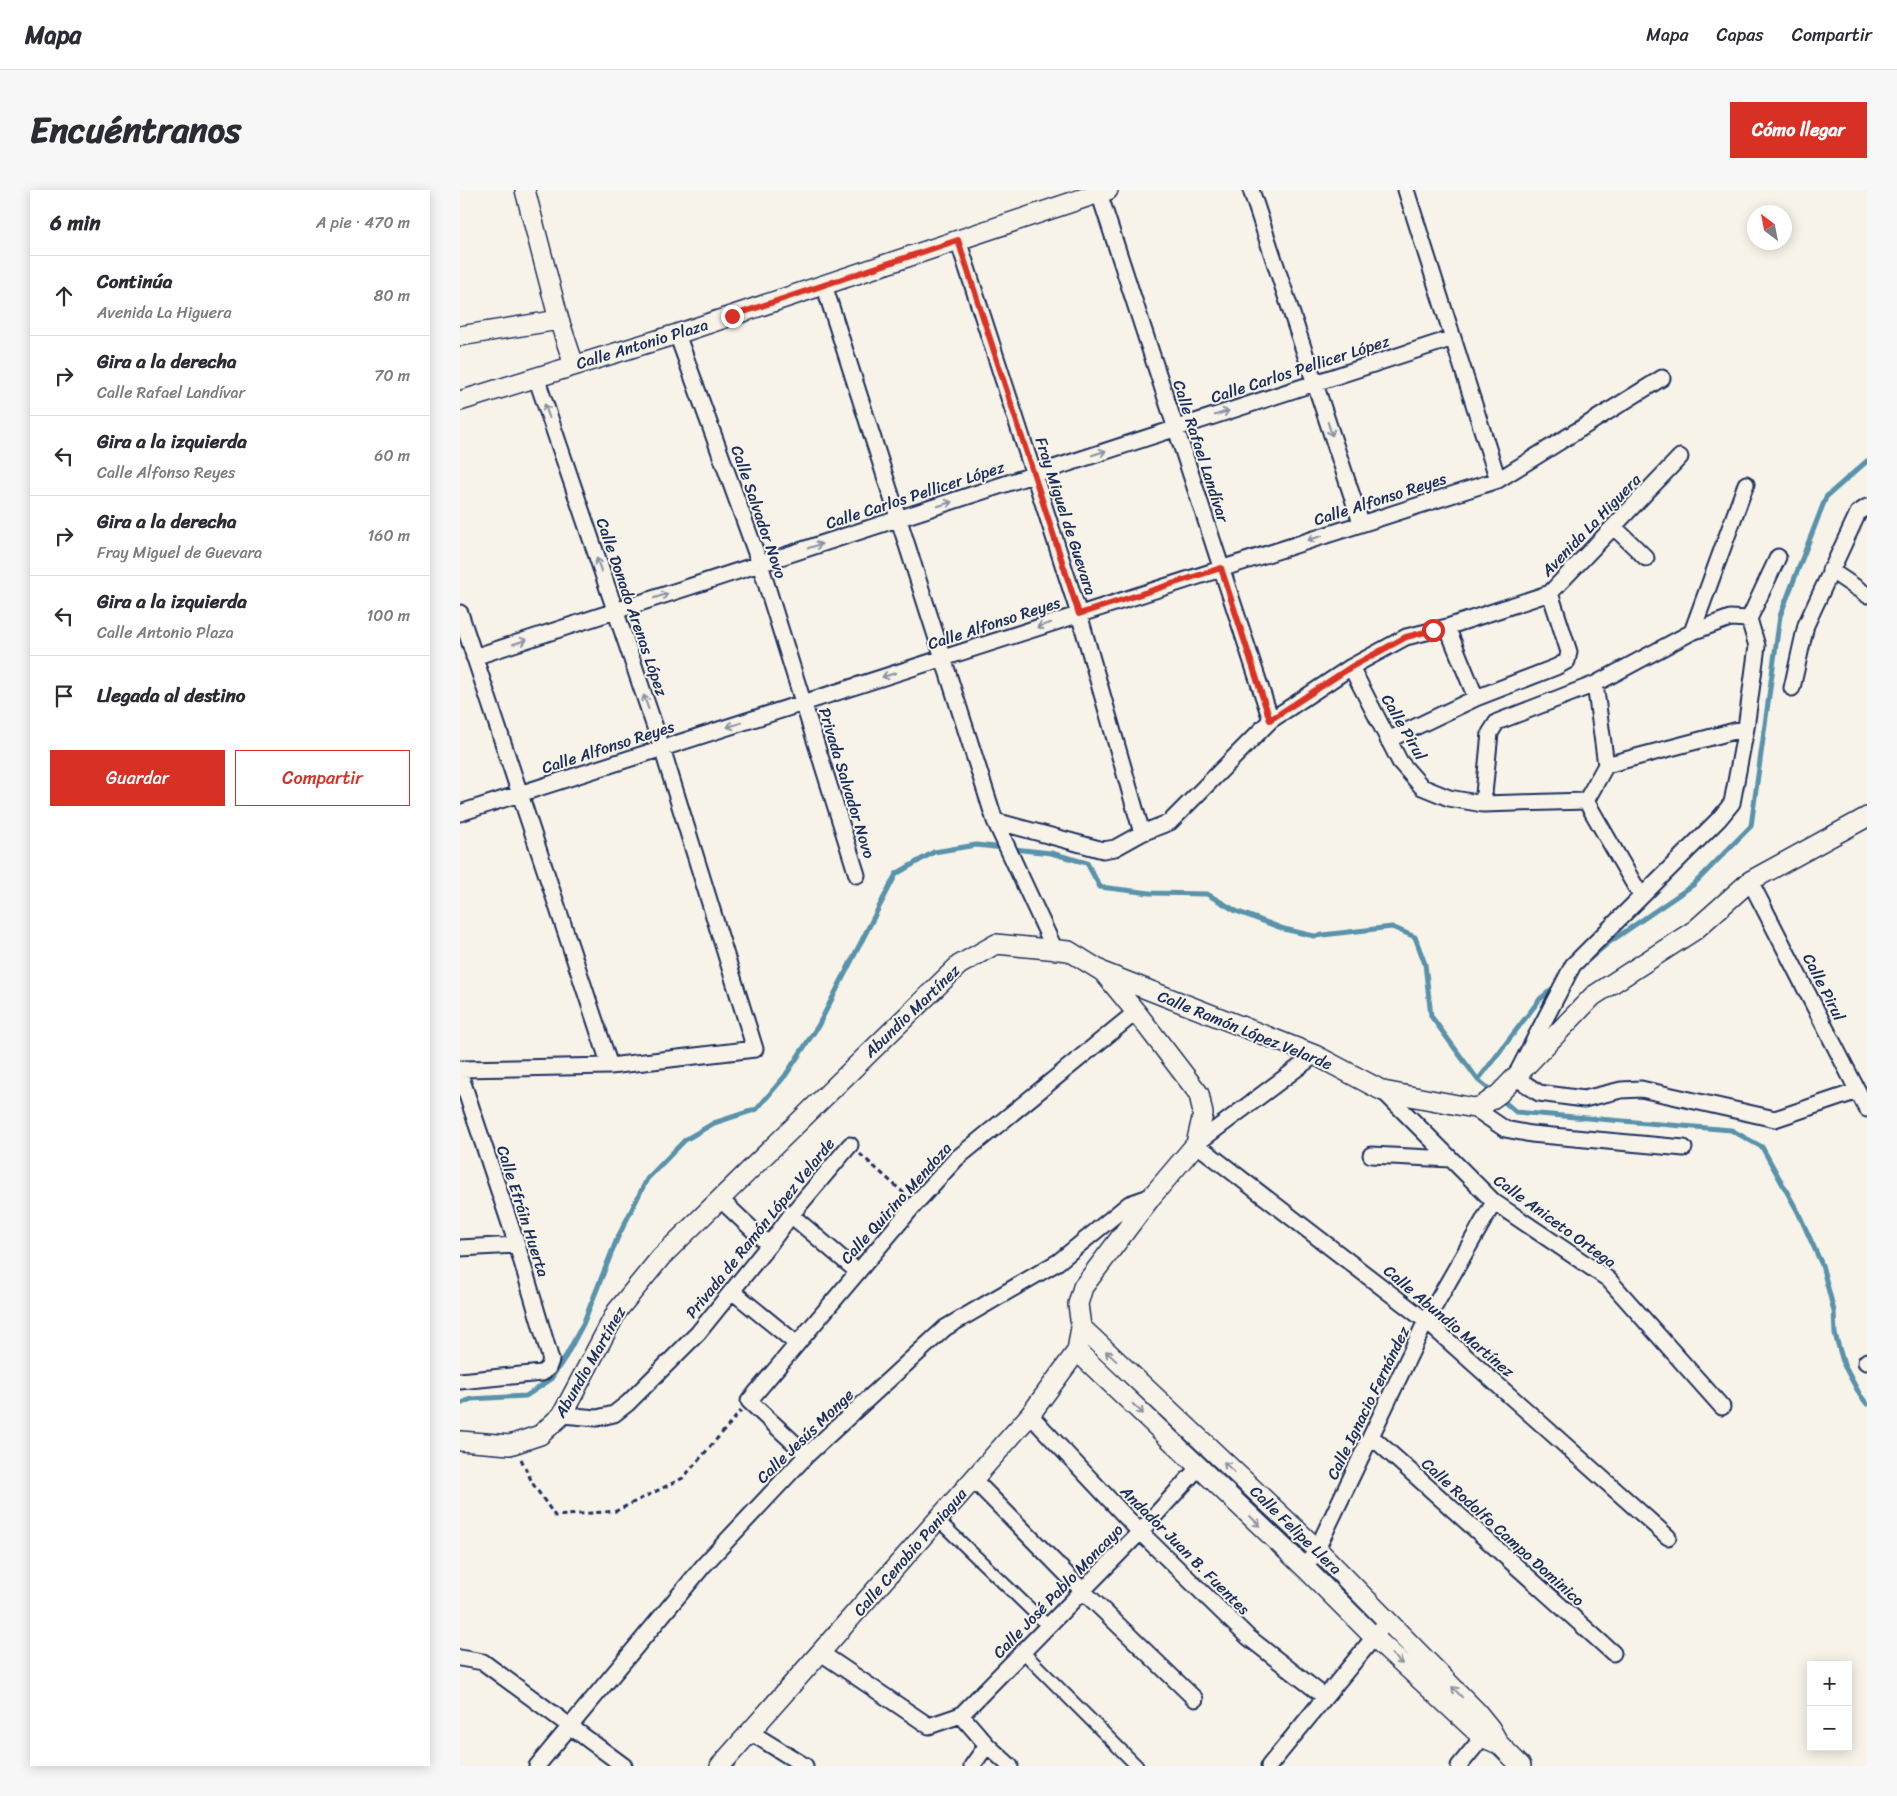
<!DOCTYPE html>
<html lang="es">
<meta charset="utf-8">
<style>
:root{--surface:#fff;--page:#f7f7f7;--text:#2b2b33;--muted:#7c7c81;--line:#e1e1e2;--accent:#d93025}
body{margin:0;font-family:Sriracha,sans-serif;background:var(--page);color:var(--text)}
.controls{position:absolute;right:15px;bottom:15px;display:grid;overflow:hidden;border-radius:0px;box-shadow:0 2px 12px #0003}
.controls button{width:45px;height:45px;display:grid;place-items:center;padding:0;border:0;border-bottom:1px solid var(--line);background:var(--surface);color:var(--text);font:25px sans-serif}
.compass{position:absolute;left:1287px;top:15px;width:45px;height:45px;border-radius:50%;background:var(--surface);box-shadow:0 2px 12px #0003;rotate:328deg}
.stop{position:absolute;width:15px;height:15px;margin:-11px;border:4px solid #d93025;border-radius:50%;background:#fff}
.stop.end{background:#d93025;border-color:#fff;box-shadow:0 1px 5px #0008}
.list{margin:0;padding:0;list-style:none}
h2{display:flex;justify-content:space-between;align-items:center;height:65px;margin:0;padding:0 20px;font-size:21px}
h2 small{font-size:16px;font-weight:400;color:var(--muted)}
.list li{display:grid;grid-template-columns:32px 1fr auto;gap:15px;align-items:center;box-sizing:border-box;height:80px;padding:0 20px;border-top:1px solid var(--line)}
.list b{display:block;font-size:19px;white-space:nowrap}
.list p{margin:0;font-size:16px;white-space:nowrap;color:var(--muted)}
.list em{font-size:16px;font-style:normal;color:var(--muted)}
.actions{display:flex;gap:10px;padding:15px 20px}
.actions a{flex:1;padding:11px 0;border:1px solid var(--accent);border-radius:0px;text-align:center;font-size:18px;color:var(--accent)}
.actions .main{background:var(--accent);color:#fff}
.icon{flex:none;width:28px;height:28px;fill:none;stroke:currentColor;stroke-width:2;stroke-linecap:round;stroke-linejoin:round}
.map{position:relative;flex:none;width:1407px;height:1576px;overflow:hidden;border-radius:0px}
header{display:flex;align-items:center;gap:30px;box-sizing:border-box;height:70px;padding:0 25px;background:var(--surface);border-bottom:1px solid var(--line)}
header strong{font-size:24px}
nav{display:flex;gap:28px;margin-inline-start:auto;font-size:18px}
.intro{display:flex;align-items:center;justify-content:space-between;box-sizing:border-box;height:120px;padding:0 30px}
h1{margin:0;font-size:35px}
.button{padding:12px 22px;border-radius:0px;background:var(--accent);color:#fff;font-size:18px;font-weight:700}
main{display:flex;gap:30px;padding:0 30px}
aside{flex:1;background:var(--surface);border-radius:0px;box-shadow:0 2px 12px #0003}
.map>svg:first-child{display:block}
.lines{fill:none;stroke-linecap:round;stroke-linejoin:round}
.stream{stroke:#5992ab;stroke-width:5}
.pedestrian-casing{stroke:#1b2f5e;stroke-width:15}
.minor-casing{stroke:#1b2f5e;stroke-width:19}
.tertiary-casing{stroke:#1b2f5e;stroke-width:22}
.path{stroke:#1b2f5e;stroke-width:3;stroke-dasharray:5 4;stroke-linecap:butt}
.pedestrian{stroke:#f7f3e8;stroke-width:11}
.minor{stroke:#f7f3e8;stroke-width:15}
.tertiary{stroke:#f7f3e8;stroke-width:19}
.oneway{stroke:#8991a3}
.route{stroke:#d93025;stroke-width:6}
.labels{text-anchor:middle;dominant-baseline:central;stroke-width:4;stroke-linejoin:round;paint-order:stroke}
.street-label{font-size:16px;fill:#1b2f5e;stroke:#f7f3e8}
</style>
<header>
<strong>Mapa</strong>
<nav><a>Mapa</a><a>Capas</a><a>Compartir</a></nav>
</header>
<div class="intro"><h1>Encuéntranos</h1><a class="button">Cómo llegar</a></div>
<main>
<aside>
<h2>6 min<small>A pie · 470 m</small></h2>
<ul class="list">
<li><svg class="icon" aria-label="ahead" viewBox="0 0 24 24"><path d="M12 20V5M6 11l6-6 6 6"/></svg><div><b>Continúa</b><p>Avenida La Higuera</p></div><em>80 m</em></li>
<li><svg class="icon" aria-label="right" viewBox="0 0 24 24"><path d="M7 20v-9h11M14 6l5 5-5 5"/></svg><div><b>Gira a la derecha</b><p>Calle Rafael Landívar</p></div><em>70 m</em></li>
<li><svg class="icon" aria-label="left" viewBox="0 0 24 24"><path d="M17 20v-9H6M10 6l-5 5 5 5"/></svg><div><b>Gira a la izquierda</b><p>Calle Alfonso Reyes</p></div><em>60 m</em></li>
<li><svg class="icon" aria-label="right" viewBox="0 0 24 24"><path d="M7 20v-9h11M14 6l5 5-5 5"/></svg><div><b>Gira a la derecha</b><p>Fray Miguel de Guevara</p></div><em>160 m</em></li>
<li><svg class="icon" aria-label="left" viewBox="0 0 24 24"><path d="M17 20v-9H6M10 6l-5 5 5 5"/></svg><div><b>Gira a la izquierda</b><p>Calle Antonio Plaza</p></div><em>100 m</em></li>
<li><svg class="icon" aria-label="arrive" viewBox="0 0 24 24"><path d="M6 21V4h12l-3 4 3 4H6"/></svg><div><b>Llegada al destino</b></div></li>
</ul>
<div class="actions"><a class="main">Guardar</a><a>Compartir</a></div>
</aside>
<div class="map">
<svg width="1407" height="1576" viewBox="0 0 1407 1576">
<rect width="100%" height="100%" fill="#f7f3e8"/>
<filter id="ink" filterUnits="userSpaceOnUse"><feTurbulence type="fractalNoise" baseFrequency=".02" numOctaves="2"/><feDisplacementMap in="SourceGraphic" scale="10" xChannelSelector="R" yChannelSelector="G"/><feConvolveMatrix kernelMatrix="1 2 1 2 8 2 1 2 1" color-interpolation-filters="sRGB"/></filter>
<g filter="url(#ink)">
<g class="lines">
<path class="stream" d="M1127,771L1147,754L1233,695L1291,636L1320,426L1366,307L1407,271
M1018,890L1080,809L1097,795
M1040,908L1056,922L1271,940L1302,957L1338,1022L1362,1075L1374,1121L1375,1144L1384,1175L1400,1205L1407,1214
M0,1214L11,1209L66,1206L90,1190L106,1166L123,1134L157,1049L187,989L225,950L254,933L297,919L325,886L358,836L436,684L474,662L516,655L591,663L627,673L640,697L690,703L747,704L776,721L824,739L854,746L932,737L955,747L965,774L971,826L1018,890L1034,903"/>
<g class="pedestrian-casing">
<path id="pedestrian" d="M478,1330L588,1436
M563,1462L677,1576"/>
</g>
<g class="minor-casing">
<path id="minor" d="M791,0L901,333
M946,0L1038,290
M639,3L811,530
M498,50L619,424L682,643
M364,95L535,631L595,760
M217,144L300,374L397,685
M1154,337L1186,368
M1318,367L1289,429L1297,456L1286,538L1272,613L1259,629L1113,775L1055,887L1079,903L1124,909L1161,900L1181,899L1315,929L1398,901
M1370,380L1407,405
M0,423L150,876
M987,437L1016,508
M1232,442L1286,294
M14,467L993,148
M891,477L940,572L962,597L989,608L1023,614L1126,611
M1135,494L1146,575L1126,611L1181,706
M1332,498L1346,435L1398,323L1407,317
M928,550L1016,508L1096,477L1107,471L1109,462L1090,403
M1146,575L1286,538
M1023,614L1030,543L1037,532L1135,494L1232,442L1270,428L1289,429
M0,623L1038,290L1202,188
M535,631L643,660L655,658L682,643L710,632L811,530L891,477L946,447L987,437L1090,403L1220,267
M1290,691L1407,919
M855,865L736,954L966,1131L1208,1347
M0,879L150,876L295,859L202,558L76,187
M0,884L57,1055L91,1170L88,1178L82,1183L0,1191
M923,901L1034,1012L1148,1089L1262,1217
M1014,918L1045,939L1071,944L1224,958
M911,965L991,969
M261,1010L309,1055
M331,1025L398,1082
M0,1058L57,1055
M272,1101L337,1154
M1406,1172L1407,1171
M102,1225L137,1228L154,1224L168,1213L238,1143L309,1055L331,1025L390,955
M570,1225L680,1342L788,1447L865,1507
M911,1246L1153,1463
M347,1265L289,1211L456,1013L496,969L676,822
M514,1290L623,1401L735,1509
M845,1378L857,1359L966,1131L1034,1012
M361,1463L469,1536L501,1525L680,1342L739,1277
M0,1468L23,1472L164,1576
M501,1525L527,1555L550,1576
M290,1542L345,1576
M77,1576L244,1375L347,1265L485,1138L598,1072L669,1014L692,1006
M512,1576L527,1555
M809,1576L928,1430
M999,1576L1030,1538"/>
</g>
<g class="tertiary-casing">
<path id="tertiary" d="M65,0L99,130L114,175
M0,146L99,130
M0,211L217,144L648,0
M645,783L855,865L923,901L1014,918L1022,916L1039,904L1133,806L1235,740L1290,691L1407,627
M621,1137L857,1359L1017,1522L1030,1538L1039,1554L1061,1576
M617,1161L845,1378L914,1447L1022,1547L1038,1554
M0,1251L50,1255L80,1245L102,1225L157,1121L201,1067L499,775L536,754L609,761L643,782L676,822L739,904L743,924L736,954L692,1006L623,1097L618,1114L621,1137L617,1161L570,1225L260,1576"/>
</g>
<path class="path" d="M400,964L446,1005
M61,1269L73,1294L95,1326L156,1321L223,1288L281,1221"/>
<use href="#pedestrian" class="pedestrian"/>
<use href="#minor" class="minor"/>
<use href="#tertiary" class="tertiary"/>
</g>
<defs><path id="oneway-shaft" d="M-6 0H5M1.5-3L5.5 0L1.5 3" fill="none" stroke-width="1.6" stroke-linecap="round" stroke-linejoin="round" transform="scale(1.25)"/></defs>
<g class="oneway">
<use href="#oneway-shaft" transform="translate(87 221) rotate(-109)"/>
<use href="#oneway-shaft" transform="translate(762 223) rotate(-18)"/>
<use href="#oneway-shaft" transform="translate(870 239) rotate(72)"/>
<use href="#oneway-shaft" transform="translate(639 263) rotate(-18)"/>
<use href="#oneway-shaft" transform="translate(485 314) rotate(-18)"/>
<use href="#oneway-shaft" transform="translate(855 348) rotate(162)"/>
<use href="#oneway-shaft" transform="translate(355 356) rotate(-18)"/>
<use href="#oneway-shaft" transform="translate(139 375) rotate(-109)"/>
<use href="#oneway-shaft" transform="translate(201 406) rotate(-18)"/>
<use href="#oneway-shaft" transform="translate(584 435) rotate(162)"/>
<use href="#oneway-shaft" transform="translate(60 452) rotate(-18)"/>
<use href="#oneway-shaft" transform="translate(429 485) rotate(162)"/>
<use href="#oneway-shaft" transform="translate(186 512) rotate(-109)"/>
<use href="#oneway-shaft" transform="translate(274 535) rotate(162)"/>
<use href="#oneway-shaft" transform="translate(651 1166) rotate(-137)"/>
<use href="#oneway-shaft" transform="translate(678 1219) rotate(44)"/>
<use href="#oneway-shaft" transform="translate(769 1277) rotate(-137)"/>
<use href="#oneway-shaft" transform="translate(795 1331) rotate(44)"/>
<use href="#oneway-shaft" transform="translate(937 1469) rotate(43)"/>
<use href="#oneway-shaft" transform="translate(997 1502) rotate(-134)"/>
</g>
</g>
<g class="lines" filter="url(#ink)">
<path class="route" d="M272,126L498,50L619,424L761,378L810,530L891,477L946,447L973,440"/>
</g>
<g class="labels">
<g class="street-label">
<text transform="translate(182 154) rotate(-17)">Calle Antonio Plaza</text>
<text transform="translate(840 179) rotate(-18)">Calle Carlos Pellicer López</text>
<text transform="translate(741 261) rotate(72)">Calle Rafael Landívar</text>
<text transform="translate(455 305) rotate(-18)">Calle Carlos Pellicer López</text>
<text transform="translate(920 309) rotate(-18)">Calle Alfonso Reyes</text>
<text transform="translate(299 322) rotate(71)">Calle Salvador Novo</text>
<text transform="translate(606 326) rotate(72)">Fray Miguel de Guevara</text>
<text transform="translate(1131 335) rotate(-46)">Avenida La Higuera</text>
<text transform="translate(172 417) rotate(71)">Calle Donado Arenas López</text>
<text transform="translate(534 433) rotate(-18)">Calle Alfonso Reyes</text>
<text transform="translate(944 537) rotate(60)">Calle Pirul</text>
<text transform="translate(148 557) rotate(-18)">Calle Alfonso Reyes</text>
<text transform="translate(387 593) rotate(73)">Privada Salvador Novo</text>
<text transform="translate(1364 797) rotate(63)">Calle Pirul</text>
<text transform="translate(452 821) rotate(-44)">Abundio Martínez</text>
<text transform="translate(785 840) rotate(22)">Calle Ramón López Velarde</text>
<text transform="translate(436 1013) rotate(-48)">Calle Quirino Mendoza</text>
<text transform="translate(63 1021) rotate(72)">Calle Efráin Huerta</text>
<text transform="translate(1095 1031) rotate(36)">Calle Aniceto Ortega</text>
<text transform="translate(300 1038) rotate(-51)">Privada de Ramón López Velarde</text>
<text transform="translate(989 1131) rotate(40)">Calle Abundio Martínez</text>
<text transform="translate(130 1172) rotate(-60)">Abundio Martínez</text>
<text transform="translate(908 1213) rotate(-64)">Calle Ignacio Fernández</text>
<text transform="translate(345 1246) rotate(-44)">Calle Jesús Monge</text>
<text transform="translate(836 1340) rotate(44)">Calle Felipe Llera</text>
<text transform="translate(1043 1342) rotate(42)">Calle Rodolfo Campo Dominico</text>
<text transform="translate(725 1360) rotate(45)">Andador Juan B. Fuentes</text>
<text transform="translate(450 1362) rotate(-49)">Calle Cenobio Paniagua</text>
<text transform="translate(598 1401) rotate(-46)">Calle José Pablo Moncayo</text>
</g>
</g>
</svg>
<div class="controls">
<button>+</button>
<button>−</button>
</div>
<svg class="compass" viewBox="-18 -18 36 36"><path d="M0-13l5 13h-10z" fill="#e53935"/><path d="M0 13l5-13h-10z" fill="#7c7c81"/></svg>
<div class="stop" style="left:973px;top:440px"></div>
<div class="stop end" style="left:272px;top:126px"></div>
</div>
</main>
